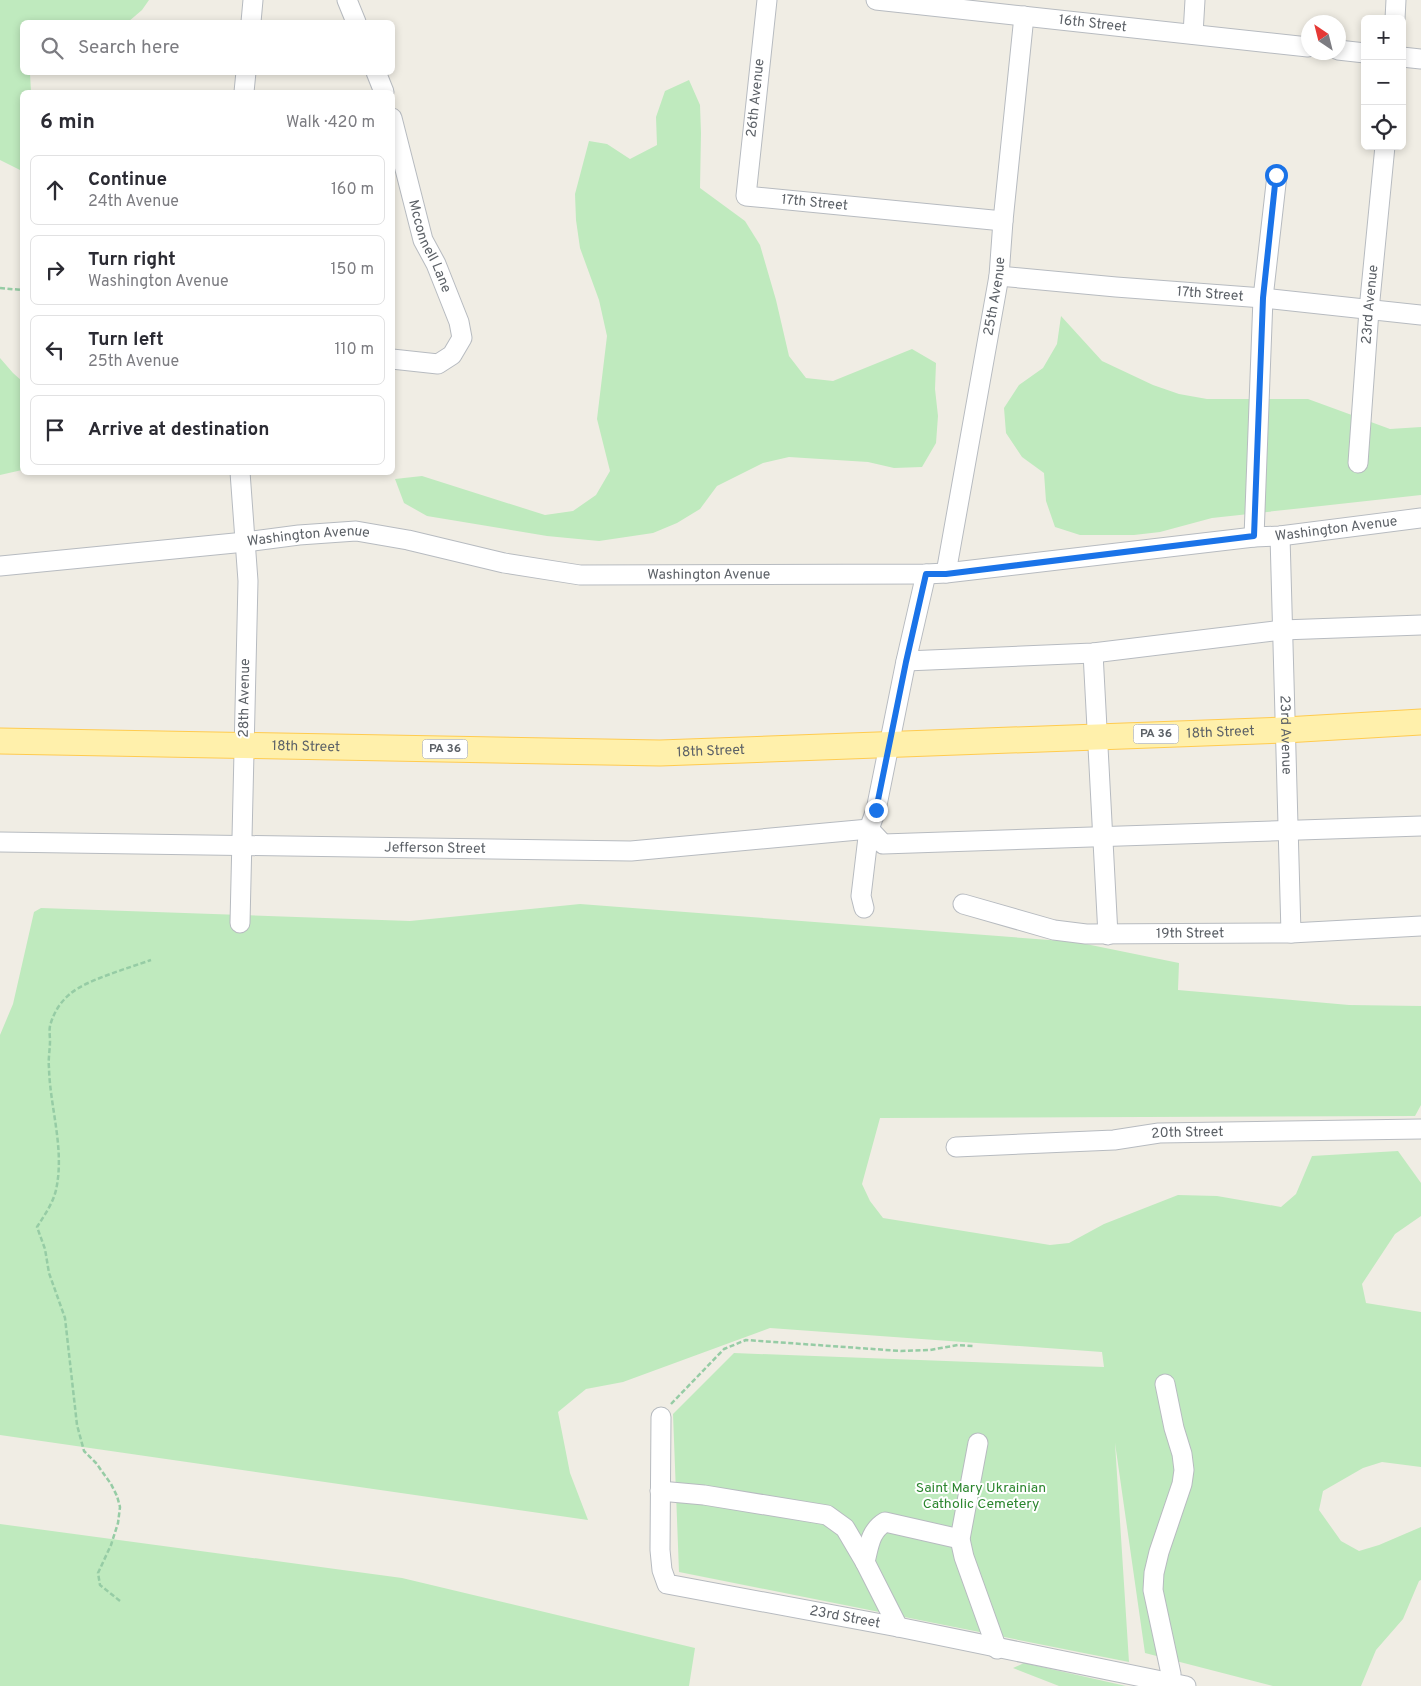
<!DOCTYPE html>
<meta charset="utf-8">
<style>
:root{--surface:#fff;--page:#f7f7f7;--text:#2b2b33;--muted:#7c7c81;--line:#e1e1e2}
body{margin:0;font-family:Overpass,sans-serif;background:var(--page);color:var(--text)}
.controls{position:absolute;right:15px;top:15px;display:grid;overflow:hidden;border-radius:8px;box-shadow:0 2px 8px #0003}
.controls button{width:45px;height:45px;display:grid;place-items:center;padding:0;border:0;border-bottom:1px solid var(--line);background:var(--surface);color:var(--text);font:25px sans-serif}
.compass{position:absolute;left:1301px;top:15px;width:45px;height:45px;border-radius:50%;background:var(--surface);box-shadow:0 2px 8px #0003;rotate:325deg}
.stop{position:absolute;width:15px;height:15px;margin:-11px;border:4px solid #1a73e8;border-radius:50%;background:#fff}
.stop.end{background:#1a73e8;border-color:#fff;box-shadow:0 1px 5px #0008}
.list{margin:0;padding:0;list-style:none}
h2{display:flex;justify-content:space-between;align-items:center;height:65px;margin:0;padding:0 20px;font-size:21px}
h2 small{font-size:16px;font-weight:400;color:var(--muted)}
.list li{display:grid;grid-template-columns:32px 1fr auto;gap:15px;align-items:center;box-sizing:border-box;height:70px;margin:0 10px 10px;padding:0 10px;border:1px solid var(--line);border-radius:8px}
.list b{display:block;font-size:19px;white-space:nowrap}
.list p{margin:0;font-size:16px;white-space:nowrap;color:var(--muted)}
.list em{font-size:16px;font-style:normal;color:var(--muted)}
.icon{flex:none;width:28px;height:28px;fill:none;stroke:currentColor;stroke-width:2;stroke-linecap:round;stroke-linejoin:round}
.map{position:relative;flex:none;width:1421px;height:1686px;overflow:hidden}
.search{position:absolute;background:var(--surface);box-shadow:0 2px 8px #0003;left:20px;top:20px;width:375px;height:55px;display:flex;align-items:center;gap:12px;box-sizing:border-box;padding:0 18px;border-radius:8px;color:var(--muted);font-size:19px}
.panel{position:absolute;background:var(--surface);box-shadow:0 2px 8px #0003;left:20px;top:90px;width:375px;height:385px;border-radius:8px}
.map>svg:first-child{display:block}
.green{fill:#bfeabe}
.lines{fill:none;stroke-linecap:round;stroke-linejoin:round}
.minor-casing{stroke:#b7bbc0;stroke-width:21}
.major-casing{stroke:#ffcb4f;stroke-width:27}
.path{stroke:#96cca5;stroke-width:2.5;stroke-dasharray:5 2.5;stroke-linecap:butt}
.minor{stroke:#fff;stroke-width:19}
.major{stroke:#fff0ab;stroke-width:25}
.route{stroke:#1a73e8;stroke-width:6}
.labels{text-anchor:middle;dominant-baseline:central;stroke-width:4;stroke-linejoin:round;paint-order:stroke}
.shield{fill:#fff;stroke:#8d9095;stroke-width:1}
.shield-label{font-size:12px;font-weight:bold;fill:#5c6167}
.street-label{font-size:14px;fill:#5c6167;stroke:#fff}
.park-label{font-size:14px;fill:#2c862f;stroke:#fff}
</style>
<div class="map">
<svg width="1421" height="1686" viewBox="0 0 1421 1686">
<rect width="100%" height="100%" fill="#f0ede4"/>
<path class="green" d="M0,0H149L142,10L128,22H22V72L30,73L31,92H22V171L0,160Z
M689,80L700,105L701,133L700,188L745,221L760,245L776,300L789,356L806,378L833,381L912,349L936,363L935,389L938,416L936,443L922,467L894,468L868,462L789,457L763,463L717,486L700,509L677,523L653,533L599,541L547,536L427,516L404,503L395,479L422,476L545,515L573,511L596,495L610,471L597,419L607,336L599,300L580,248L576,220L575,194L589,141L607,144L630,159L657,145L656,117L665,91Z
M1061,316L1102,361L1153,385L1179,394L1207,399H1308L1390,429L1421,427V495L1212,518L1160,532L1134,535H1080L1055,527L1046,501L1044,473L1022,457L1006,433L1004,408L1019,385L1043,368L1057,344Z
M0,358L13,373L22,381V470L0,475Z
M580,904L1076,942L1179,963L1178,990L1349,1005L1421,1006V1105L1415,1116L880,1118L862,1184L870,1201L883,1218L1050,1245L1069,1243L1104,1224L1178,1195L1217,1196L1281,1207L1296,1194L1312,1156L1398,1151L1421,1183V1216L1395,1234L1362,1284L1366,1303L1421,1312V1467L1382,1462L1363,1468L1323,1491L1319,1510L1341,1541L1359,1551L1379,1545L1421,1527V1580L1419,1581L1403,1619L1376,1650L1361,1686H1273L1145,1653L1115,1443L1129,1662L679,1572L673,1414L734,1353L1104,1367L1102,1352L770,1328L623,1382L586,1389L558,1412L570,1473L588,1520L0,1435V1035L13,1004L34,912L41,908L410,921Z
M0,1524L402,1578L695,1648L689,1686H0Z
M1024,1663L1126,1686H1059L1013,1668Z"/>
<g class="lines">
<g class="minor-casing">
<g id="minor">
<path d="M347,0L356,22"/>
<path id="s1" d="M767,0L746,196L1003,221"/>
<path id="s2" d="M876,0L1308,47"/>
<path d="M1395,19L1396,0"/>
<path d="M251,22L253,0"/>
<path d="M1193,34L1195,0"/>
<path d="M1338,50L1365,53"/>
<path d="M1402,57L1421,59"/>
<path d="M376,72L384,92"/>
<path d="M244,92L246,72"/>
<path id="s3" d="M392,118L423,240L436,264L459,322L462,338L452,355L438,364L392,359"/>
<path id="s4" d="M999,276L1116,287L1263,298L1421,315"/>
<path id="s5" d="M1358,463L1369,310L1385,146"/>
<path d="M240,472L248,581L240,923"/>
<path id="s6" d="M1280,536L1291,933"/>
<path d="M1254,537L1263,298L1277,175"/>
<path id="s7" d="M0,566L245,542L299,535L356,531L408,540L504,563L580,575L926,574L946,573L1254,537L1280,536L1421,518"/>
<path id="s8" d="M946,573L999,276L1003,221L1024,16"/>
<path d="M1093,653L1108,935"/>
<path d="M906,661L1093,653L1282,630L1421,625"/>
<path d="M869,829L883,844L1421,826"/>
<path id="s9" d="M0,842L631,851L869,829"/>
<path id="s10" d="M963,904L1054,930L1086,934L1291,933L1421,926"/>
<path d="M864,908L861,896L869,829L876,810L906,661L926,574"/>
<path id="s11" d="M956,1147L1114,1140L1159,1133L1421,1129"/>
<path d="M1165,1384L1174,1428L1182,1454L1184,1470L1182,1484L1159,1552L1154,1573L1153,1590L1171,1674L1170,1683"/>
<path id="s12" d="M661,1417L660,1550L662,1570L667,1584L898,1627L1186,1686"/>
<path d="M978,1443L960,1539L964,1557L997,1649"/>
<path d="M660,1491L704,1495L827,1515L845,1528L865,1562L898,1627"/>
<path d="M865,1562C869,1546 870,1531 885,1522L960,1539"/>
</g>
</g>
<g class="major-casing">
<g id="major">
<path id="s13" d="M0,741L660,753L1285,730L1421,722"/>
</g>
</g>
<path class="path" d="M0,288L22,290
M671,1404L724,1349L746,1340L901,1351L930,1350L958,1345L973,1346
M120,1601L100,1585L98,1573L111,1545L118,1523L120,1507L117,1496L111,1484L96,1463L84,1451L77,1425L65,1318L49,1273L45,1249L37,1227C44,1216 53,1203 56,1190C65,1149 50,1108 49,1068C48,1059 50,1050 50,1041C50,1036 49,1031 50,1026C53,1014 60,1002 70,994C86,980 129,968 151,960"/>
<use href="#minor" class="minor"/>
<use href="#major" class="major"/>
</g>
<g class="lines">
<path class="route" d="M876,810L906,662L926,574H946L1254,536L1263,298L1276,175"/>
</g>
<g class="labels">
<g class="shield">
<rect x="1133.5" y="724.5" width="45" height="19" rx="4"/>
<rect x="422.5" y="739.5" width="45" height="19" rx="4"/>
</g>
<g class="shield-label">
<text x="1156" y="734">PA 36</text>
<text x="445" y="749">PA 36</text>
</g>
<g class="street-label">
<text stroke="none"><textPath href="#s2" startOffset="218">16th Street</textPath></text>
<text transform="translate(756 98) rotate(-84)">26th Avenue</text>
<text stroke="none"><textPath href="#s1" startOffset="266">17th Street</textPath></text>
<text stroke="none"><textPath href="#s3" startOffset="134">Mcconnell Lane</textPath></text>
<text stroke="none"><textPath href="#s4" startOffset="212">17th Street</textPath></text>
<text stroke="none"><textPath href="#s8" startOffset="281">25th Avenue</textPath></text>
<text stroke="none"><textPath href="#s5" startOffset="159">23rd Avenue</textPath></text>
<text stroke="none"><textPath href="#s7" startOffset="1345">Washington Avenue</textPath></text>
<text stroke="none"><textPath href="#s7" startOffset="310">Washington Avenue</textPath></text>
<text stroke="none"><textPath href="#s7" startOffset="715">Washington Avenue</textPath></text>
<text transform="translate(245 698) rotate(-89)">28th Avenue</text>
<text stroke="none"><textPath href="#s13" startOffset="1221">18th Street</textPath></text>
<text stroke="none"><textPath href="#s6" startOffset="199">23rd Avenue</textPath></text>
<text stroke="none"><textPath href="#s13" startOffset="306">18th Street</textPath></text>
<text stroke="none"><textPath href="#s13" startOffset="711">18th Street</textPath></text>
<text stroke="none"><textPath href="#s9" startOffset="435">Jefferson Street</textPath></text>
<text stroke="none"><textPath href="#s10" startOffset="231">19th Street</textPath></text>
<text stroke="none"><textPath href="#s11" startOffset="232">20th Street</textPath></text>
<text stroke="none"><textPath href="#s12" startOffset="349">23rd Street</textPath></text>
</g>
<g class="park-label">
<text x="981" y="1488">Saint Mary Ukrainian<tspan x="981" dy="16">Catholic Cemetery</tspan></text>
</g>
</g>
</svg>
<div class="controls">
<button>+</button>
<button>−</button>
<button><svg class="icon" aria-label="locate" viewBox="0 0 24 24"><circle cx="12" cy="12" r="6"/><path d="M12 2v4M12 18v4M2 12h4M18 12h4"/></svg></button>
</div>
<svg class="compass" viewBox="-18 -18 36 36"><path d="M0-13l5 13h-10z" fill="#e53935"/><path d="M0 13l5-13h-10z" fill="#7c7c81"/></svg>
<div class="stop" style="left:1276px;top:175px"></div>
<div class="stop end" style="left:876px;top:810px"></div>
<div class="search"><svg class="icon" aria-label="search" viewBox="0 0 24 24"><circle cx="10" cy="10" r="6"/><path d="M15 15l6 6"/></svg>Search here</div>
<section class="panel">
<h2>6 min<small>Walk · 420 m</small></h2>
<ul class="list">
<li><svg class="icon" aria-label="ahead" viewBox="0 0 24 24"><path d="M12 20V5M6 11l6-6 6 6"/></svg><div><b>Continue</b><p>24th Avenue</p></div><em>160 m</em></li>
<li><svg class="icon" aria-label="right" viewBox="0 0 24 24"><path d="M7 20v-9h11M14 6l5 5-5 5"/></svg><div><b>Turn right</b><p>Washington Avenue</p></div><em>150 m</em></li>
<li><svg class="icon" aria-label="left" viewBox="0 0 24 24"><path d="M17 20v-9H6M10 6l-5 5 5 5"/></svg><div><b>Turn left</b><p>25th Avenue</p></div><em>110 m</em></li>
<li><svg class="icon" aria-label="arrive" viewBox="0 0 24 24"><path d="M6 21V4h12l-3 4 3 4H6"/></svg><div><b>Arrive at destination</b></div></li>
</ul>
</section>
</div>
